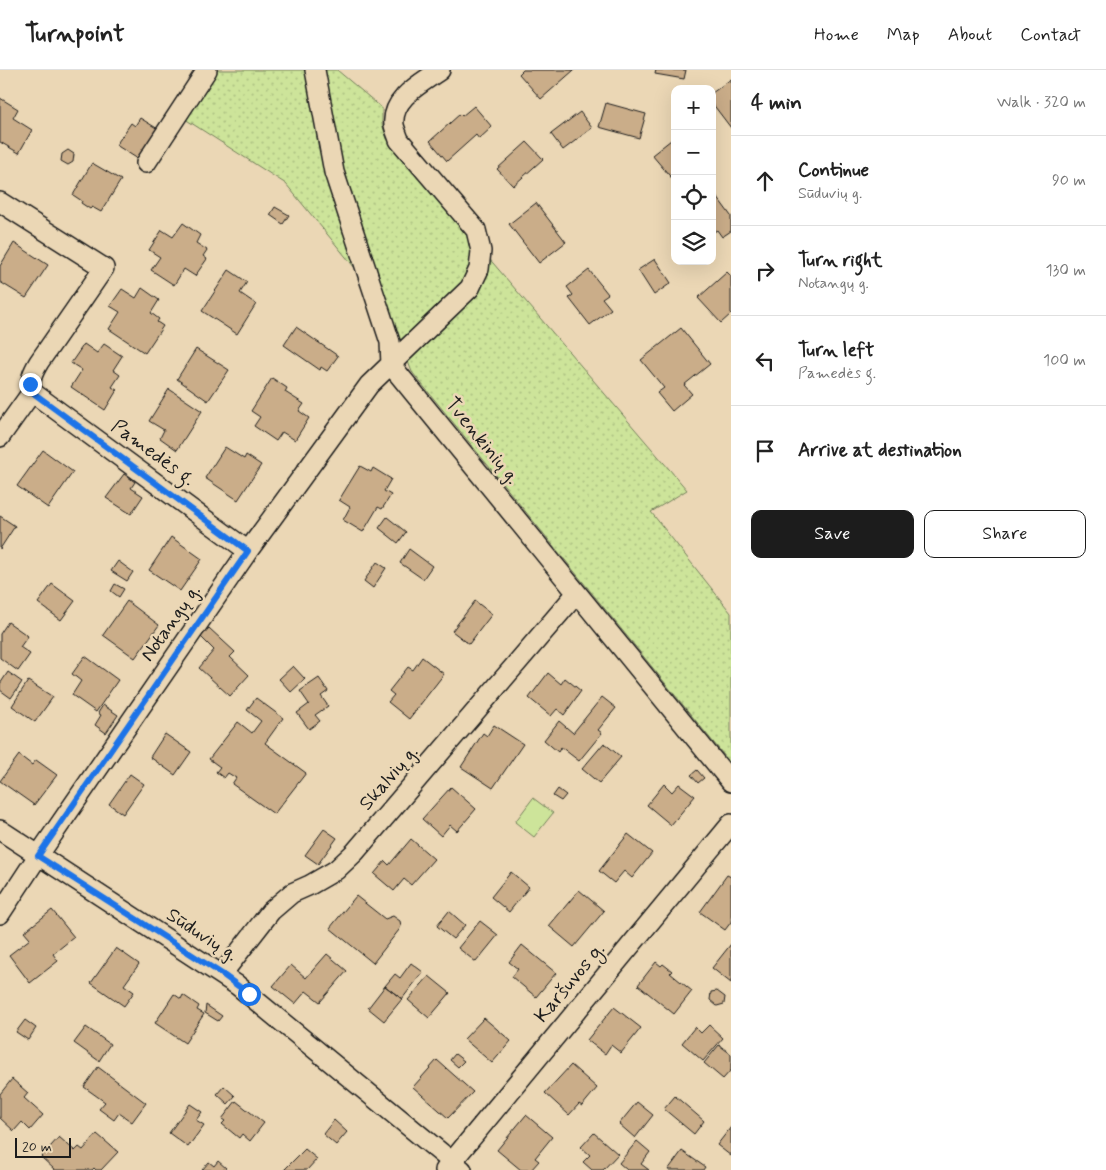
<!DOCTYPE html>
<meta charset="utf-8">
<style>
:root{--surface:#fff;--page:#f6f6f6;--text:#222;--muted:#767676;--line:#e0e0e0;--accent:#1c1c1c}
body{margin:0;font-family:Mynerve,sans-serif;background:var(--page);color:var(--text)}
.controls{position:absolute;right:15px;top:15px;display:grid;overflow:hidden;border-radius:10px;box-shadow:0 5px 20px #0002}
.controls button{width:45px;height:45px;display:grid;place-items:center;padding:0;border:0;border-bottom:1px solid var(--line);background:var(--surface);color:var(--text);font:25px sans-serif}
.scale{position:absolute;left:15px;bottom:12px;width:56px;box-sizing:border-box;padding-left:5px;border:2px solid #1c1c1c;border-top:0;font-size:14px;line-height:18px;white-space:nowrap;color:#1c1c1c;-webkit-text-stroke:4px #ebd7b5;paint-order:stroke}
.stop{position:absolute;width:15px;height:15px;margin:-11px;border:4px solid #1a73e8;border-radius:50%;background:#fff}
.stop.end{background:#1a73e8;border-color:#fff;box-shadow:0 1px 5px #0008}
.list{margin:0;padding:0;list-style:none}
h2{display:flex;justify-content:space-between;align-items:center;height:65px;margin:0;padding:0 20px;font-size:21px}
h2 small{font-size:16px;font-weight:400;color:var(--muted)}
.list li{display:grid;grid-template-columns:32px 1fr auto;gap:15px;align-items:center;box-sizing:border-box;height:90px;padding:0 20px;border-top:1px solid var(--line)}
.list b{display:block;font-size:19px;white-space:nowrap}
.list p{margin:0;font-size:16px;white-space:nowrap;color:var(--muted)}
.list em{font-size:16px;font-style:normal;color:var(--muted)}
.actions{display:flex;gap:10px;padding:15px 20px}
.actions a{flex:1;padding:11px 0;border:1px solid var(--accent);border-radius:10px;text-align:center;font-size:18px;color:var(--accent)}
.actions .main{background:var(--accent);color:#fff}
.icon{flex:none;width:28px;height:28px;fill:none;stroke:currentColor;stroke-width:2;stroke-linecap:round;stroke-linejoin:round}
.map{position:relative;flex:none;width:731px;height:1100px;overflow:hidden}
header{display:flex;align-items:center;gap:30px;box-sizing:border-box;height:70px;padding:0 25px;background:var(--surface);border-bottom:1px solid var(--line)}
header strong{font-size:24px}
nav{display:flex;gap:28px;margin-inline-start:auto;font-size:18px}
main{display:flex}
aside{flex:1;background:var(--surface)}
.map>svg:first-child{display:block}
.grass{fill:url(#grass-dots);stroke:#74805b}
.park{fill:#cde49a;stroke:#74805b}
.building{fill:#caad89;stroke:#1c1c1c}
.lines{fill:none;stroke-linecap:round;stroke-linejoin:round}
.minor-casing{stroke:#1c1c1c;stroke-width:22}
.minor{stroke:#ebd7b5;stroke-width:19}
.route{stroke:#1a73e8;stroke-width:6}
.labels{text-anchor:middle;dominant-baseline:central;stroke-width:5;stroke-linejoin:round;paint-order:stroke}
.street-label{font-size:20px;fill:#1c1c1c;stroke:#ebd7b5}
</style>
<header>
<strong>Turnpoint</strong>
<nav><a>Home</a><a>Map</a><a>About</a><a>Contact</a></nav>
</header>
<main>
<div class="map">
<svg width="731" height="1100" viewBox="0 0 731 1100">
<defs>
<pattern id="grass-dots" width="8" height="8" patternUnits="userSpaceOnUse" patternTransform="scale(1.25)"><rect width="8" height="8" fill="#cde49a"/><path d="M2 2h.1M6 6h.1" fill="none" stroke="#afc384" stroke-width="1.8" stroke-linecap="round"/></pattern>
</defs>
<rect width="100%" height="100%" fill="#ebd7b5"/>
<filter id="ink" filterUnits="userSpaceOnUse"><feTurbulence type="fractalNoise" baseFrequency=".02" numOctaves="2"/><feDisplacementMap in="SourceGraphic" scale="10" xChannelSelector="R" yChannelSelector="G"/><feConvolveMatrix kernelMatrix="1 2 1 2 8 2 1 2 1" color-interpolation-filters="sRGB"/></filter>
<g filter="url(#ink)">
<path class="grass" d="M206,0H337L382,38V54L387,69L687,420L651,442L731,543V694L412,302L387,237L286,114L185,49Z"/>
<path class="park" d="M533,728L553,743L534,767L515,752Z"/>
<path class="building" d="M523,0H574L541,29L519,4Z
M656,0H686L684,9L655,4Z
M731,9V58L712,33V23Z
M0,28L18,39L13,48L32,60L19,83L0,72Z
M606,33L646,44L639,68L599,57Z
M474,36L492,57L479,69L476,65L447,91L430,71L460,44L462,46Z
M580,42L592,58L563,80L551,64Z
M140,48L158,59L138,89L116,75L131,53L135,56Z
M671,70L675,74V112L652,85Z
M527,72L543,89L513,116L497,99Z
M68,80L74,84L73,92L68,95L61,91L62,84Z
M92,93L121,110L101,142L92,137L90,139L81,133L82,131L73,125Z
M712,120L731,146V161L722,167L717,160L712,163Z
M536,133L566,172L539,193L509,154Z
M275,137L289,145L283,154L270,145Z
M183,153L200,165L196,173L207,180L203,186L207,189L195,206L184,199L174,215L151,200L160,187L149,180L162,160L173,167Z
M14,173L48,195L26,228L0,212V196Z
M655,189L671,213L654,225L638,200Z
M229,200L247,212L240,223L256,234L237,264L202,241Z
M589,200L608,224L602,228L611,239L590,255L569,228L573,225L567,217Z
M727,202L731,206V244L721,253L698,228Z
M142,218L159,230L151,243L159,249L157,252L163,256L145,283L109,259L120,242L110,236L122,219L136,228Z
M296,257L338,286L327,301L321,297L320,300L284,275Z
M681,258L710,294L684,315L692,324L672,341L657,323L664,318L641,290Z
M84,274L97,283L104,274L122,286L113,300L120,305L112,317L117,320L105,340L71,317L82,300L71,293Z
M196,279L229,300L208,331L177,309Z
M272,308L287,318L285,322L304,334L299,341L309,348L295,370L282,362L276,371L254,356L260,347L251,341Z
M169,319L202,341L177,380L160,368L164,360L149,351Z
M225,377L244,389L246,385L261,395L238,430L205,408Z
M43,380L73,402L48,438L17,416Z
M360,396L371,402L373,398L391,409L384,421L391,425L382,439L378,437L363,462L343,450L350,437L339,430Z
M124,404L135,412L131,418L143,426L131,444L106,428Z
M0,446L15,456L0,479Z
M387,447L406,462L398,473L379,458Z
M171,467L202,489L180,521L149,500Z
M409,479L432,496L423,509L400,493Z
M118,491L133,502L127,511L111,501Z
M377,492L386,498L373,518L364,511Z
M52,514L75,531L61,550L38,533Z
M115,514L124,519L119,527L111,521Z
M127,531L159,555L135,588L103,565Z
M475,531L492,544L469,574L452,561Z
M8,552L28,566L20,577L30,584L18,601L0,588V564Z
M209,558L235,582L230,587L249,605L230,626L199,598L214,580L201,567Z
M85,586L118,610L96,642L72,625L81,611L72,604Z
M422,587L444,604L409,649L388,632L394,625L389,621L408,597L413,600Z
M293,596L305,609L291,622L279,609Z
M8,602L22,612L11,628L0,620V614Z
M548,603L561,614L565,608L581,621L564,645L557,639L551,646L529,628Z
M319,608L328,621L321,626L328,636L315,645L320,651L309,659L297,643L309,634L300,621Z
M28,611L53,627L35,652L12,636Z
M602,627L616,638L598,660L602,663L579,691L561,677L558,682L544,670L559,651L573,663Z
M256,628L283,648L265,673L306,703L274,744L232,714L236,708L228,703L224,708L216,702L220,697L209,689L238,652L252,663L261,651L247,640Z
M103,635L118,645L106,663L95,655L101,645L98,643Z
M494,655L523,674L493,718L461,697L483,663L487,666Z
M165,664L191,682L175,705L150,687Z
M604,673L621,687L599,713L582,699Z
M19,685L32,695L36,690L57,705L34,735L0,711Z
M697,700L704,708L698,713L691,705Z
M130,704L144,714L123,744L109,734Z
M664,714L672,722L679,714L695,726L671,755L647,735Z
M451,717L476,739L457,761L450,755L441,766L422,749Z
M558,719L566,725L561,731L553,726Z
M324,759L337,768L318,794L305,785Z
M628,764L652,783L632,808L624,801L614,813L599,801Z
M411,769L434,789L411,815L404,809L394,821L374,804L385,791L389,795Z
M511,802L529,817L509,842L491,827Z
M727,805L731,807V852L725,860L700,842Z
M579,820L604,841L574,877L549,856Z
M356,826L385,849L393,846L400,851L401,856L399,860L373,893L330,858Z
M52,840L74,867L53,884L58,891L30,913L9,885L30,869L24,862Z
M449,841L465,855L453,869L437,856Z
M480,851L498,865L476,892L458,878Z
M731,874V913L712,898Z
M522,875L556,903L536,927L512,907L518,899L509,892Z
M116,878L139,894L124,915L134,922L124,936L91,913Z
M327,884L347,901L320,932L306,921L295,934L273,916L291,895L306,908Z
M656,892L661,896L663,894L672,901L670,903L692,921L674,944L638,915Z
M411,893L423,902L402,929L385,916L395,904L400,908Z
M429,906L450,923L429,948L408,930Z
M385,916L402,929L384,951L368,938Z
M717,921L725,927L724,934L717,936L710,930L711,922Z
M174,924L181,929L183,925L199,936L197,940L204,944L185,973L155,953Z
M206,935L222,946L218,951L205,943Z
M614,937L641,958L621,983L611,975L605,984L587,970Z
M484,948L511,971L492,993L464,969Z
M25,950L36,958L28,970L16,962Z
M709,955L723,968L703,991L682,973L695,957L701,963Z
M86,957L110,974L99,991L74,973Z
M719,975L731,984V1000L723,1009L704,993Z
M455,984L464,991L458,997L450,990Z
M437,990L473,1022L448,1048L413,1017Z
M571,995L597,1018L582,1036L579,1034L569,1045L545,1023Z
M98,997L146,1033L132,1052L119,1043L114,1050L99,1039L105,1032L84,1017Z
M12,1009L28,1023L24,1028L43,1045L30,1060L22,1052L14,1061L0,1048V1024Z
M224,1016L235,1026L228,1034L217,1024Z
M675,1026L704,1051L694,1064L664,1039Z
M236,1031L264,1053L250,1071L242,1064L239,1068L222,1054L225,1051L222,1049Z
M637,1032L653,1045L635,1068L619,1054Z
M190,1034L202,1042L196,1050L204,1055L188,1077L169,1063Z
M526,1045L552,1067L535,1088L539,1091L531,1100H521L497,1080Z
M334,1050L347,1062L336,1075L323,1064Z
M731,1057V1086L717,1075Z
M594,1063L618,1084L603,1100H592L583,1092L590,1085L581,1077Z
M97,1064L118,1082L101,1100H96L94,1098L92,1100H55L41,1087L59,1067L75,1081L79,1077L83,1080Z
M637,1071L650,1082L641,1094L649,1100H627L619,1093Z
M305,1079L317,1089L307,1100H284Z
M682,1081L705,1097L703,1100H668Z
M218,1091L226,1098L224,1100H202L209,1092L214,1096Z"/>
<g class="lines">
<g class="minor-casing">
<path id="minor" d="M315,0L334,102L390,272L391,295L731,712
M146,93L207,0
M0,132L104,198L39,292C33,302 29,310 32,322
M0,367L32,322L248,481
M0,760L237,915L462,1100
M0,844L38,786L248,481L369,315L470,218L479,199L481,181L476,160L399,70C398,66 395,60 394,55C391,28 422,13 440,0
M222,904L271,841L292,823L310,815L336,800L355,782L576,524
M445,1100L731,754"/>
</g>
<use href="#minor" class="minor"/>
</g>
</g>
<g class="lines" filter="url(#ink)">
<path class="route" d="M30,314L32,322L248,481L38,786L222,904L249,924"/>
</g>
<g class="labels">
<g class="street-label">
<text transform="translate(482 371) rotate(51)">Tvenkinių g.</text>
<text transform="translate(153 383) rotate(36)">Pamedės g.</text>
<text transform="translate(171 553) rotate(-55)">Notangų g.</text>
<text transform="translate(389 708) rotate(-49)">Skalvių g.</text>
<text transform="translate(202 865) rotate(33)">Sūduvių g.</text>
<text transform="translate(570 913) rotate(-50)">Karšuvos g.</text>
</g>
</g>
</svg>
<div class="controls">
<button>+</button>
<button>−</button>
<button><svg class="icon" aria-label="locate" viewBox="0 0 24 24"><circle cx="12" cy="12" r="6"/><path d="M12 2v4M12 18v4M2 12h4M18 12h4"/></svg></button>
<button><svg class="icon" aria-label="layers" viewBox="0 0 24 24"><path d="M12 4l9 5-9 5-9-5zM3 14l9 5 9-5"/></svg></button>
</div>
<div class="scale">20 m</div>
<div class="stop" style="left:249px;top:924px"></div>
<div class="stop end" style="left:30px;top:314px"></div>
</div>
<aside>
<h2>4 min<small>Walk · 320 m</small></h2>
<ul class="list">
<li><svg class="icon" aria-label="ahead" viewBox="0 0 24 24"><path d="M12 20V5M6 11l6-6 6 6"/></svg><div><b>Continue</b><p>Sūduvių g.</p></div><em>90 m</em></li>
<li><svg class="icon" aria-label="right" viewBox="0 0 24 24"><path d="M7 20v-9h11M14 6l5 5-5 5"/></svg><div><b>Turn right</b><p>Notangų g.</p></div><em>130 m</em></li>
<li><svg class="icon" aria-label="left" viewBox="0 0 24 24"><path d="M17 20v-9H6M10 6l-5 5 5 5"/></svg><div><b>Turn left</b><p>Pamedės g.</p></div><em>100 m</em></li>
<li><svg class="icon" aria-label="arrive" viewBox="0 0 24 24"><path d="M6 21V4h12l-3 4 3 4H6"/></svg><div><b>Arrive at destination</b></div></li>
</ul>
<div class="actions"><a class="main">Save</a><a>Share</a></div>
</aside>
</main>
